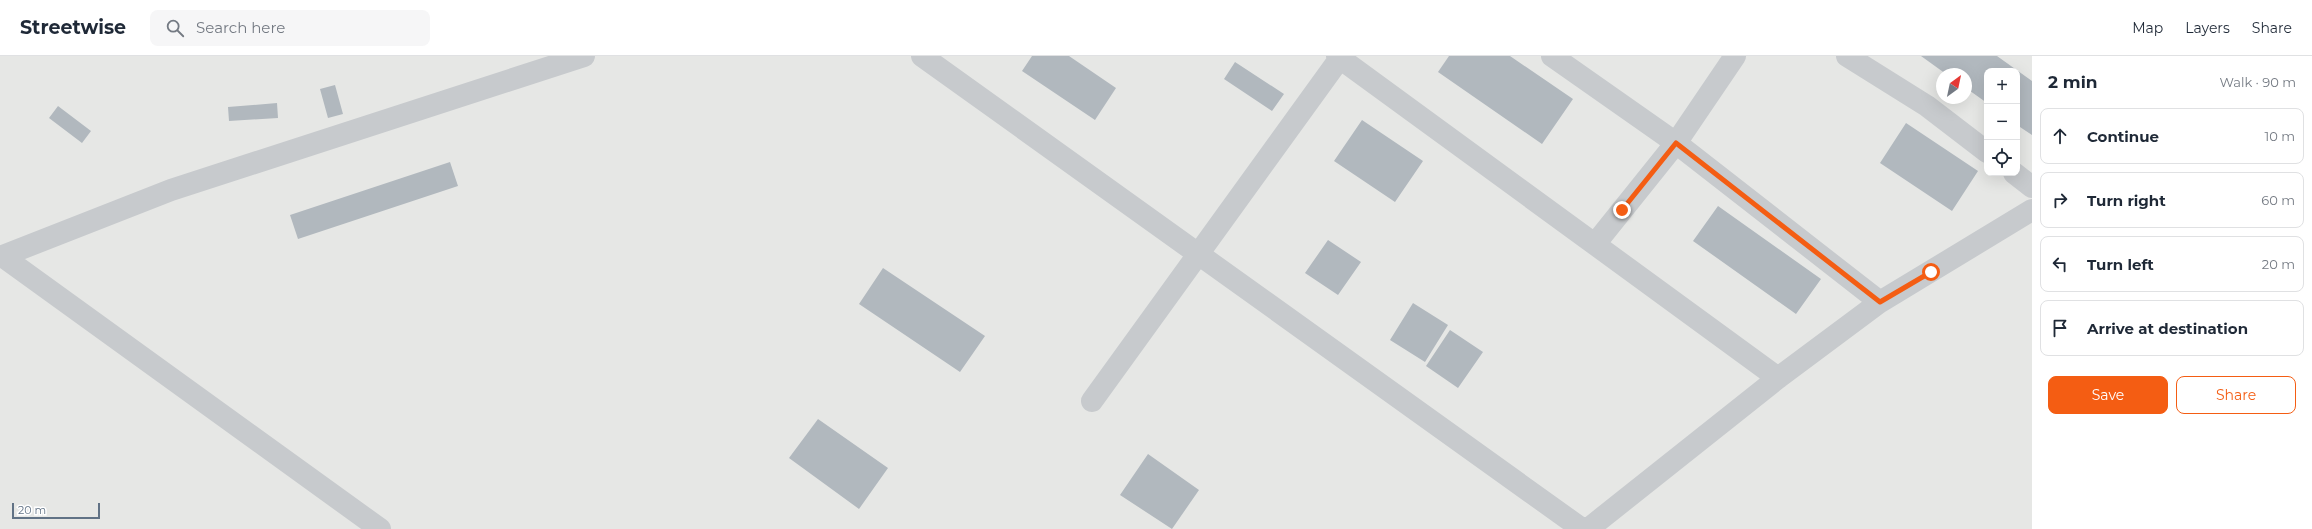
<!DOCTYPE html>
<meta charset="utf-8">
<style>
:root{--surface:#fff;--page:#f6f6f7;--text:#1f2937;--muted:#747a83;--line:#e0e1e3;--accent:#f45d13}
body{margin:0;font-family:Montserrat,sans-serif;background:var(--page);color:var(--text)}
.controls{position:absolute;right:12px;top:12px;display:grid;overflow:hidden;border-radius:8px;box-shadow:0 4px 16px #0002}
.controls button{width:36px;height:36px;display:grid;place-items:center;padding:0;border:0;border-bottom:1px solid var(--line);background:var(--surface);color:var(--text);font:20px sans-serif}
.compass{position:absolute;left:1936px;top:12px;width:36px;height:36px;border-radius:50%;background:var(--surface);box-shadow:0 4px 16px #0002;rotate:33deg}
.scale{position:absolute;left:12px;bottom:10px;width:88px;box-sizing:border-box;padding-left:4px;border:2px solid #617285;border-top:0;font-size:11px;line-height:14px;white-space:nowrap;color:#617285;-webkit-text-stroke:3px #fff;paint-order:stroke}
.stop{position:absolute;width:12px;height:12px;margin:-9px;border:3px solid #f45d13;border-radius:50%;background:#fff}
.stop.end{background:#f45d13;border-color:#fff;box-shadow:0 1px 4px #0008}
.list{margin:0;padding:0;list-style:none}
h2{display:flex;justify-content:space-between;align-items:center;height:52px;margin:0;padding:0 16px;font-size:17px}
h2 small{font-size:13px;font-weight:400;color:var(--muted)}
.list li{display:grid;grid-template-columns:26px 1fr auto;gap:12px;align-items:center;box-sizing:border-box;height:56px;margin:0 8px 8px;padding:0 8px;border:1px solid var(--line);border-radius:8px}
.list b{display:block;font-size:15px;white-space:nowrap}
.list em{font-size:13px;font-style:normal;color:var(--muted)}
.actions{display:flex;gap:8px;padding:12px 16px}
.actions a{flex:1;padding:9px 0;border:1px solid var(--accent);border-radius:8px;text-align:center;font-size:14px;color:var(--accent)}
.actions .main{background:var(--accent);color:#fff}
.icon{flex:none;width:22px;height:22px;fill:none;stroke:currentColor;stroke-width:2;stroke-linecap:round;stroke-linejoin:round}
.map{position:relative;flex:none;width:2032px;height:473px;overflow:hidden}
header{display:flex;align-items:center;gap:24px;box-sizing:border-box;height:56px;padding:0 20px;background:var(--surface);border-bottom:1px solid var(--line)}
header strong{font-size:19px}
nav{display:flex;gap:22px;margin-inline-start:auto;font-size:14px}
.search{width:280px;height:36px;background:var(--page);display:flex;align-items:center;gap:10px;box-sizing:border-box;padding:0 14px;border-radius:8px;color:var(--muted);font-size:15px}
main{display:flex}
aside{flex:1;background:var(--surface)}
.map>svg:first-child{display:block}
.built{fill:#e6e7e5;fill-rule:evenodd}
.building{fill:#b1b8be}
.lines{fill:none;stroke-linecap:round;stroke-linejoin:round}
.minor{stroke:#c7cacd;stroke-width:22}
.route{stroke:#f45d13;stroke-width:5}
</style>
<header>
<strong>Streetwise</strong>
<div class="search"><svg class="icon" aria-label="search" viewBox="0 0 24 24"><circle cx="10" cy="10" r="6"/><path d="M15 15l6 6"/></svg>Search here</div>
<nav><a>Map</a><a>Layers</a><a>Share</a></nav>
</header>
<main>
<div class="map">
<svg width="2032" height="473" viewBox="0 0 2032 473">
<rect width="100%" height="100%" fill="#f5f6f1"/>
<path class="built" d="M0,0H2032V473H0ZM1987,15H2017V117H1987ZM1942,18H1966V42H1942Z"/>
<path class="building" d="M1032,0H1069L1116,32L1095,64L1022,15Z
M1449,0H1510L1573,43L1542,88L1438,16Z
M1921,0H1997L2032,25V79L2017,69V15H1987V47L1966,32V18H1946Z
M1235,6L1284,38L1272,55L1224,23Z
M335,29L343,58L328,62L320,33Z
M277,47L278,62L229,65L228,51Z
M58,50L91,75L82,87L49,62Z
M1362,64L1423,105L1395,146L1334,105Z
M1906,67L1978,115L1952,155L1880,107Z
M450,106L458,130L298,183L290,159Z
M1718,150L1821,223L1796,258L1693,185Z
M1328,184L1361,206L1338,239L1305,217Z
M883,212L985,280L960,316L859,248Z
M1413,247L1448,269L1425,306L1390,284Z
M1450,274L1483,296L1458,332L1426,310Z
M818,363L888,412L859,453L789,402Z
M1148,398L1199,434L1172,473L1120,439Z"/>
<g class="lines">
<path class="minor" d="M922,0L1582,473
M1337,0L1778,322
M1552,0L1676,87L1880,246
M1847,0L1927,50L1987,96
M2014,117L2032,131
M1595,188L1676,87L1735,0
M2,200L380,473
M0,201L171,134L584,0
M1092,345L1340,2
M1588,473L1778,322L1880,246L2032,154"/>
</g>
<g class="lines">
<path class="route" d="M1622,154L1676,87L1880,246L1931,216"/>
</g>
</svg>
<div class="controls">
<button>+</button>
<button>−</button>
<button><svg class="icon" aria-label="locate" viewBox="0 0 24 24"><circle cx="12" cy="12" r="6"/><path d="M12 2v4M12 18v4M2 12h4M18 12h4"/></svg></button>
</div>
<svg class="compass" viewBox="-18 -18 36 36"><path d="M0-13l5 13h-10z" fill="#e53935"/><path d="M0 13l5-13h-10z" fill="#747a83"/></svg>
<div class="scale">20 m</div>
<div class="stop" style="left:1931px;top:216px"></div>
<div class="stop end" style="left:1622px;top:154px"></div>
</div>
<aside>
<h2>2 min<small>Walk · 90 m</small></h2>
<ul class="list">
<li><svg class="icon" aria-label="ahead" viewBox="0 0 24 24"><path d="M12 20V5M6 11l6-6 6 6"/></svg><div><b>Continue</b></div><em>10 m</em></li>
<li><svg class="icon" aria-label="right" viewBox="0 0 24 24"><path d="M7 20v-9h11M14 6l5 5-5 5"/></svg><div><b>Turn right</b></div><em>60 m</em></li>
<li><svg class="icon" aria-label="left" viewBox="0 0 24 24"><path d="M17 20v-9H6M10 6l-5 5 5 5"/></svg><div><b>Turn left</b></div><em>20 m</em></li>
<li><svg class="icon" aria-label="arrive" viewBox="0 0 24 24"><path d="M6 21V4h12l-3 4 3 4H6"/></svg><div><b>Arrive at destination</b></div></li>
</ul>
<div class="actions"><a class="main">Save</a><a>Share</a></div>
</aside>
</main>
